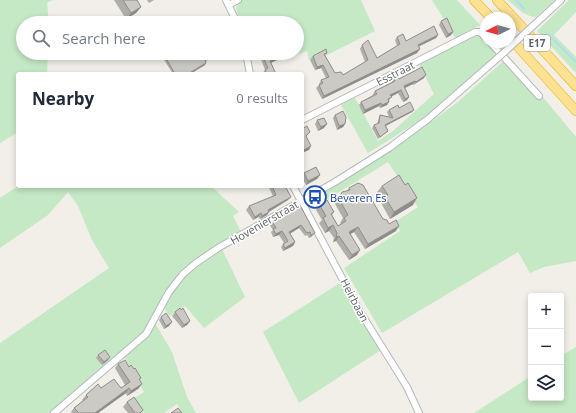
<!DOCTYPE html>
<meta charset="utf-8">
<style>
:root{--surface:#fff;--page:#f2f2f3;--text:#1f2937;--muted:#747a83;--line:#e0e1e3}
body{margin:0;font-family:"Open Sans",sans-serif;background:var(--page);color:var(--text)}
.controls{position:absolute;right:12px;bottom:12px;display:grid;overflow:hidden;border-radius:4px;box-shadow:0 2px 6px #0003}
.controls button{width:36px;height:36px;display:grid;place-items:center;padding:0;border:0;border-bottom:1px solid var(--line);background:var(--surface);color:var(--text);font:20px sans-serif}
.compass{position:absolute;left:480px;top:12px;width:36px;height:36px;border-radius:50%;background:var(--surface);box-shadow:0 2px 6px #0003;rotate:265deg}
.list{margin:0;padding:0;list-style:none}
h2{display:flex;justify-content:space-between;align-items:center;height:52px;margin:0;padding:0 16px;font-size:17px}
h2 small{font-size:13px;font-weight:400;color:var(--muted)}
.icon{flex:none;width:22px;height:22px;fill:none;stroke:currentColor;stroke-width:2;stroke-linecap:round;stroke-linejoin:round}
.map{position:relative;flex:none;width:576px;height:413px;overflow:hidden}
.search{position:absolute;background:var(--surface);box-shadow:0 2px 6px #0003;left:16px;top:16px;width:288px;height:44px;display:flex;align-items:center;gap:10px;box-sizing:border-box;padding:0 14px;border-radius:22px;color:var(--muted);font-size:15px}
.panel{position:absolute;background:var(--surface);box-shadow:0 2px 6px #0003;left:16px;top:72px;width:288px;height:116px;border-radius:4px}
.map>svg:first-child{display:block}
.green{fill:#c5e8c5}
.lines{fill:none;stroke-linecap:round;stroke-linejoin:round}
.stream{stroke:#aadaff;stroke-width:1.5}
.minor-casing{stroke:#b5b8bc;stroke-width:8}
.highway-casing{stroke:#f9ab00;stroke-width:10}
.minor{stroke:#fff;stroke-width:6}
.highway{stroke:#fde293;stroke-width:9}
.minor-bridge-casing{stroke:#b5b8bc;stroke-width:8;stroke-linecap:butt}
.minor-bridge{stroke:#fff;stroke-width:6}
.wall{fill:#afaea9}
.shaded-wall{fill:#8f8d8a}
.building{fill:#cccac5;stroke:#8f8d8a}
.labels{text-anchor:middle;dominant-baseline:central;stroke-width:3;stroke-linejoin:round;paint-order:stroke}
.shield{fill:#fff;stroke:#8f9295;stroke-width:1}
.shield-label{font-size:10px;font-weight:bold;fill:#5f6368}
.street-label{font-size:11px;fill:#5f6368;stroke:#fff}
.transit-label{font-size:11px;fill:#164399;stroke:#fff;text-anchor:start}
</style>
<div class="map">
<svg width="576" height="413" viewBox="0 0 576 413">
<rect width="100%" height="100%" fill="#f1efe8"/>
<path class="green" d="M0,0H53L47,3L49,23H23V53H48L47,74H18V132L0,143Z
M242,0H361L375,31L321,58L319,55L309,60L307,51L293,56L292,53H297V23H240L236,8Z
M432,0H457L480,25L455,38Z
M508,0H555L536,17C525,17 516,7 508,0Z
M569,0H576V12L554,35L576,57V73L537,31Z
M478,32L497,54L424,118L368,153L340,103L354,96L378,141L393,131L434,94L419,64Z
M509,56L576,137V261L544,267L530,273L518,252L382,333L344,268L400,231L395,222L418,207L388,162L310,210L306,203L389,152L458,102Z
M18,186H211L239,212L233,216L241,232L177,278L158,305L146,329L139,337L49,413H0V343L109,268L92,240L78,206L68,192L48,215L0,248V198Z
M222,249L245,297L204,328L185,306L169,316L163,306L185,276Z
M343,281L381,350L299,403L263,332Z
M155,323L172,352L187,397L196,413H182L177,404L164,413H143L133,399L144,392L124,357Z
M576,347V413H474L531,376V398H561V356Z"/>
<g class="lines">
<path class="stream" d="M516,0L524,9
M548,34L576,62"/>
<g class="minor-casing">
<path id="minor" d="M226,0L237,23
M229,5L238,0
M547,13L561,0
M490,42L539,96
M246,53L250,74
M302,120L475,32H480L486,38
M293,186L359,310L407,387L419,413
M54,413L146,334L169,292L183,274L196,263L218,248L335,182L389,148L428,119L499,57"/>
</g>
<g class="highway-casing">
<path id="highway" d="M474,0L491,18
M497,0L576,86
M510,38L576,111"/>
</g>
<use href="#minor" class="minor"/>
<use href="#highway" class="highway"/>
<g class="minor-bridge-casing">
<path id="minor-bridge" d="M499,57L547,13"/>
</g>
<use href="#minor-bridge" class="minor-bridge"/>
</g>
<path class="wall" d="M114,0H137L141,7L136,13L126,19Z
M147,0H154L149,3Z
M441,21L451,35L446,38L439,25Z
M438,35L436,38L418,47L417,53L322,99L316,88L319,85V84L321,80L326,78L321,68L315,70L310,60L313,56L327,53L325,55L335,73L343,75L365,62L360,49L362,45L377,58L397,46L395,40L397,37L406,41Z
M162,53H216L217,56L215,58L205,61V65L190,74H173L161,55Z
M260,53H277V60L271,63L276,74H264L263,73L265,70L259,54Z
M393,77L399,79L424,78L413,85V84L404,88L409,97L407,100L403,102L398,93L391,97L387,105L380,108L379,106L363,114L359,105L361,102L373,95V94L375,91L392,82L391,80Z
M399,108L414,110L412,112L386,126L388,131L386,133L378,139L372,128L374,125L377,124L379,117L380,115L389,117L387,112L389,110Z
M335,115L345,124L343,127L337,130L333,118Z
M317,120L324,128L318,131L315,124Z
M304,173L320,175L317,179L306,185L302,177Z
M265,186H285L288,200L269,212L267,215L260,219L258,217L253,220L246,210L249,206L273,196L268,186L266,187Z
M382,186L413,205L390,219L381,203L383,201L377,192Z
M349,188L389,224L396,231L365,249L354,232L350,234L357,255L349,260L336,241L333,242L334,238L329,231L325,233L319,223L322,220L316,210L319,204L334,212L332,215L338,226L341,224L340,223L343,218L335,204L342,192L347,191Z
M300,205L312,236L309,238L307,235L305,236L299,228L290,234L295,242L293,246L283,251L281,247L284,243L279,235L273,237L271,232L273,230L269,224L272,221Z
M175,312L190,321L187,325L182,328L172,316Z
M161,317L169,326L164,329L159,320Z
M98,355L108,360L102,365L96,358Z
M118,364L129,367L142,384L138,389L127,396L126,393L98,413H72L71,412L74,408L83,401L82,400L86,395L101,388H121L125,385L115,368Z
M127,402L143,410L141,413H128L123,407Z"/>
<path class="shaded-wall" d="M141,7L136,13L126,19L131,13Z
M453,32L451,35L446,38L448,34Z
M438,35L436,38L415,48L418,45Z
M420,49L417,53L322,99L324,96Z
M217,56L215,58L203,61L205,59Z
M279,57L277,60L268,64L270,61Z
M206,63L205,65L190,74H188Z
M323,65L321,68L315,70L317,67Z
M426,75L424,78L413,85L416,82Z
M415,81L413,84L401,90L404,86Z
M401,90L398,93L388,98L390,95Z
M409,97L407,100L403,102L405,99Z
M389,102L387,105L380,108L382,105Z
M381,103L379,106L363,114L365,110Z
M414,110L412,112L383,127L385,125Z
M327,124L324,128L318,131L321,127Z
M345,124L343,127L337,130L339,126Z
M311,146L309,150L302,153V151Z
M320,175L317,179L306,185L308,181Z
M291,197L288,200L265,214L268,210Z
M417,198L413,205L390,219L394,212Z
M269,212L267,215L260,219L262,216Z
M261,213L258,217L253,220L255,217Z
M301,225L299,228L287,235L289,232Z
M333,225L329,231L325,233L328,228Z
M399,226L396,231L365,249L368,244Z
M358,227L354,232L346,237L349,232Z
M282,231L279,235L273,237L276,234Z
M315,233L312,236L309,238L311,235Z
M339,236L336,241L333,242L336,237Z
M295,242L293,246L283,251L285,248Z
M360,250L357,255L349,260L352,255Z
M190,321L187,325L182,328L184,325Z
M172,322L169,326L164,329L166,326Z
M110,357L108,360L102,365L104,362Z
M142,384L138,389L127,396L131,391Z
M129,388L126,393L98,413H95Z"/>
<path class="building" d="M123,0H137L141,7L131,13Z
M447,18L453,32L448,34L441,21Z
M434,26L438,35L418,45L420,49L324,96L319,85L323,83L321,80L329,77L323,65L317,67L313,56L326,49L327,53L324,54L335,73L341,72L343,75L368,60L362,45L368,40L377,58L400,44L397,37L403,34L406,41Z
M163,53H216L217,56L205,59L206,63L188,74H175Z
M261,53H277L279,57L270,61L276,74H267L265,70L268,68Z
M422,67L426,75L416,82L415,81L404,86L409,97L405,99L401,90L390,95L392,97L388,99L389,102L382,105L381,103L365,110L361,102L377,94L375,91L395,81L393,77L397,75L399,79Z
M410,102L414,110L385,125L388,131L380,137L374,125L379,123L380,115L393,118L389,110L398,105L399,108Z
M343,111L346,117L345,124L339,126L335,115Z
M324,118L327,124L321,127L317,120Z
M307,126L310,132L306,136L311,146L302,151V129Z
M316,167L320,175L308,181L304,173Z
M399,175L405,185L408,183L417,198L394,212L385,197L388,195L382,186Z
M358,183L363,185L383,219L387,220L389,224L396,220L399,226L368,244L358,227L349,232L360,250L352,255L339,236L336,237L337,233L333,225L328,228L323,218L326,216L319,204L327,200L334,212L331,214L338,226L346,221L344,218L348,215L339,199L342,192L350,190L349,188Z
M272,186H285L291,197L268,210L269,212L262,216L261,213L255,217L249,206L276,195Z
M300,205L315,233L311,235L310,232L307,233L301,225L289,232L295,242L285,248L283,244L288,241L282,231L276,234L273,229L276,228L272,221Z
M180,308L181,310L183,308L190,321L184,325L175,312Z
M166,313L172,322L166,326L161,317Z
M105,350L110,357L104,362L98,355Z
M125,360L129,367L131,365L134,369L135,368L141,378L139,379L142,384L131,391L129,388L95,413H79L74,408L88,397L86,395L98,384L101,388L114,379L121,388L130,382L118,364Z
M134,397L143,410L140,413H135L127,402Z
M178,408L182,413H171Z"/>
<defs>
<g id="bus-ring" transform="scale(1.15)"><circle r="9.5" fill="#fff" stroke="#1a4fb4" stroke-width="1.5"/><path d="M-5-6H5V4H4V6H2V4H-2V6H-4V4H-5ZM-3.5-4V0h7V-4ZM-3.5 1.2v1.5H-2V1.2ZM2 1.2v1.5H3.5V1.2Z" fill="#1a4fb4"/></g>
</defs>
<g fill-rule="evenodd">
<use href="#bus-ring" x="315" y="197"/>
</g>
<g class="labels">
<rect class="shield" x="524" y="35" width="26" height="16" rx="3"/>
<g class="shield-label">
<text x="537" y="43">E17</text>
</g>
<g class="street-label">
<text transform="translate(395 73) rotate(-27)">Esstraat</text>
<text transform="translate(264 222) rotate(-30)">Hovenierstraat</text>
<text transform="translate(355 300) rotate(62)">Heirbaan</text>
</g>
<g class="transit-label">
<text x="330" y="197">Beveren Es</text>
</g>
</g>
</svg>
<div class="controls">
<button>+</button>
<button>−</button>
<button><svg class="icon" aria-label="layers" viewBox="0 0 24 24"><path d="M12 4l9 5-9 5-9-5zM3 14l9 5 9-5"/></svg></button>
</div>
<svg class="compass" viewBox="-18 -18 36 36"><path d="M0-13l5 13h-10z" fill="#e53935"/><path d="M0 13l5-13h-10z" fill="#747a83"/></svg>
<div class="search"><svg class="icon" aria-label="search" viewBox="0 0 24 24"><circle cx="10" cy="10" r="6"/><path d="M15 15l6 6"/></svg>Search here</div>
<section class="panel">
<h2>Nearby<small>0 results</small></h2>
<ul class="list">
</ul>
</section>
</div>
